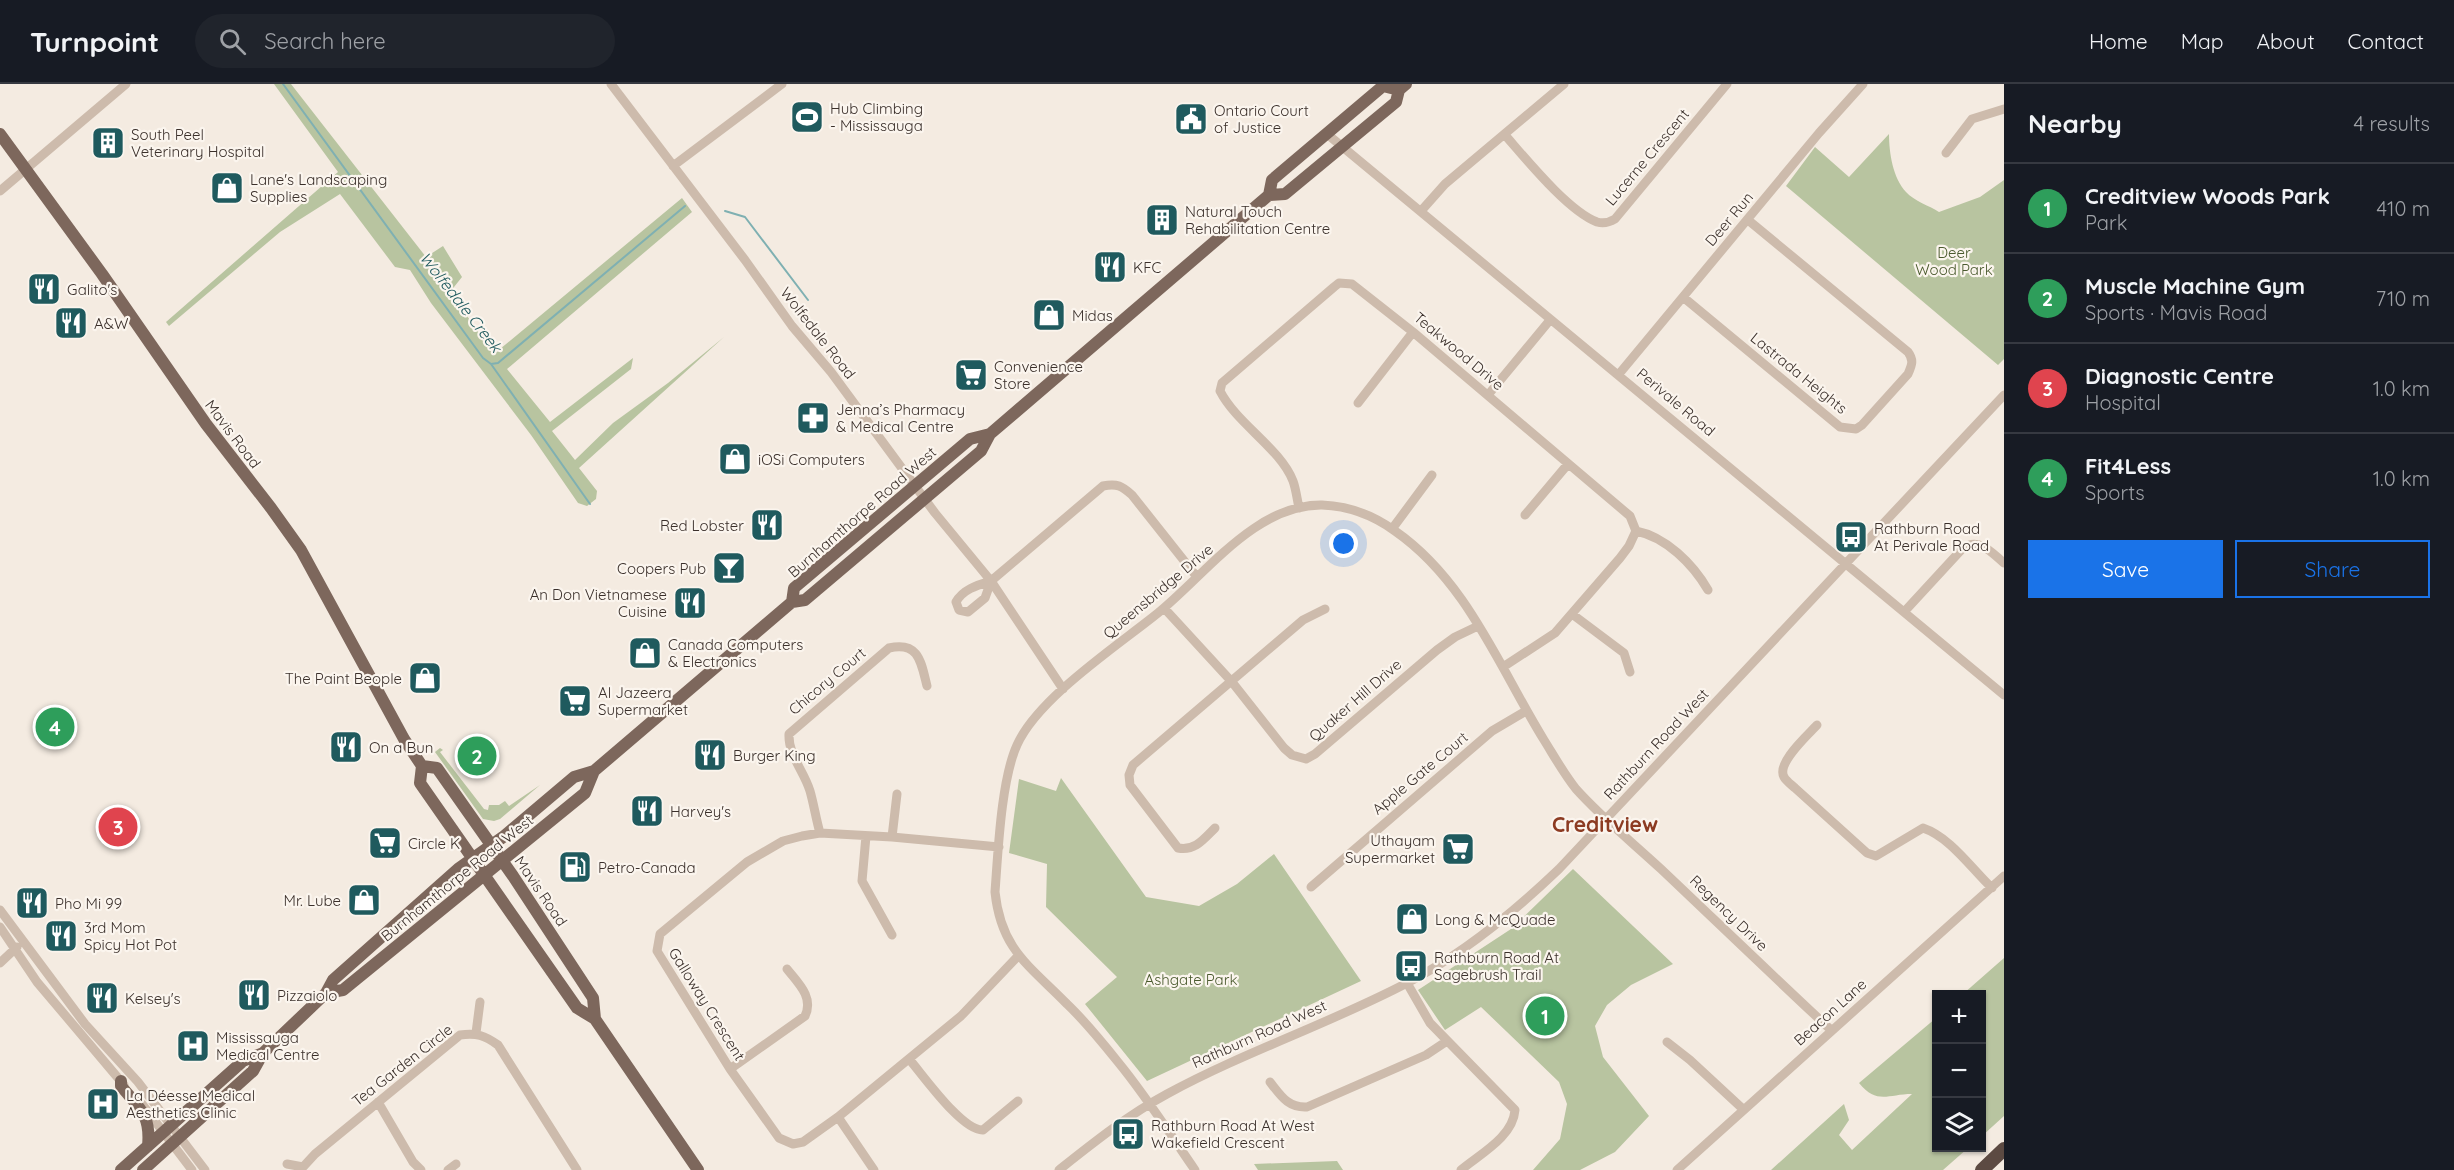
<!DOCTYPE html>
<meta charset="utf-8">
<style>
:root{--surface:#171b24;--page:#20242c;--text:#f1f3f6;--muted:#9ea1a6;--line:#363941;--accent:#1a73e8}
body{margin:0;font-family:Quicksand,sans-serif;background:var(--page);color:var(--text)}
.controls{position:absolute;right:18px;bottom:18px;display:grid;overflow:hidden;border-radius:0px;box-shadow:0 2px 4px #0004}
.controls button{width:54px;height:54px;display:grid;place-items:center;padding:0;border:0;border-bottom:2px solid var(--line);background:var(--surface);color:var(--text);font:30px sans-serif}
.you{position:absolute;left:1344px;top:460px;width:21px;height:21px;margin:-15px;border:4px solid #fff;border-radius:50%;background:#1a73e8;box-shadow:0 0 0 9px #1a73e833}
.badge{display:grid;place-items:center;width:39px;height:39px;border-radius:50%;background:var(--accent);color:#fff;font-size:20px;font-weight:700}
.pin{position:absolute;translate:-50% -50%;border:3px solid #fff;box-shadow:0 2px 6px #0006}
.list{margin:0;padding:0;list-style:none}
h2{display:flex;justify-content:space-between;align-items:center;height:78px;margin:0;padding:0 24px;font-size:26px}
h2 small{font-size:20px;font-weight:400;color:var(--muted)}
.list li{display:grid;grid-template-columns:39px 1fr auto;gap:18px;align-items:center;box-sizing:border-box;height:90px;padding:0 24px;border-top:2px solid var(--line)}
.list b{display:block;font-size:22px;white-space:nowrap}
.list p{margin:0;font-size:20px;white-space:nowrap;color:var(--muted)}
.list em{font-size:20px;font-style:normal;color:var(--muted)}
.actions{display:flex;gap:12px;padding:18px 24px}
.actions a{flex:1;padding:14px 0;border:2px solid var(--accent);border-radius:0px;text-align:center;font-size:21px;color:var(--accent)}
.actions .main{background:var(--accent);color:#fff}
.icon{flex:none;width:33px;height:33px;fill:none;stroke:currentColor;stroke-width:2;stroke-linecap:round;stroke-linejoin:round}
.map{position:relative;flex:none;width:2004px;height:1086px;overflow:hidden}
header{display:flex;align-items:center;gap:36px;box-sizing:border-box;height:84px;padding:0 30px;background:var(--surface);border-bottom:2px solid var(--line)}
header strong{font-size:28px}
nav{display:flex;gap:33px;margin-inline-start:auto;font-size:21px}
.search{width:420px;height:54px;background:var(--page);display:flex;align-items:center;gap:15px;box-sizing:border-box;padding:0 21px;border-radius:33px;color:var(--muted);font-size:22px}
main{display:flex}
aside{flex:1;background:var(--surface)}
.map>svg:first-child{display:block}
.green{fill:#b8c4a0}
.lines{fill:none;stroke-linecap:round;stroke-linejoin:round}
.stream{stroke:#7fb0b2;stroke-width:2}
.minor{stroke:#cdbbac;stroke-width:9}
.major{stroke:#7d675c;stroke-width:12}
.highway{stroke:#5c4a42;stroke-width:14}
.labels{text-anchor:middle;dominant-baseline:central;stroke-width:4.5;stroke-linejoin:round;paint-order:stroke}
.poi-label{font-size:15px;fill:#3b302b;stroke:#fbf5ee;text-anchor:start}
.street-label{font-size:15px;fill:#3b302b;stroke:#fbf5ee}
.park-label{font-size:15px;fill:#4a5a2e;stroke:#fbf5ee}
.water-label{font-size:16px;font-style:italic;fill:#1f5a5e;stroke:#fbf5ee}
.district-label{font-size:21px;font-weight:bold;fill:#8c3b22;stroke:#fbf5ee}
</style>
<header>
<strong>Turnpoint</strong>
<div class="search"><svg class="icon" aria-label="search" viewBox="0 0 24 24"><circle cx="10" cy="10" r="6"/><path d="M15 15l6 6"/></svg>Search here</div>
<nav><a>Home</a><a>Map</a><a>About</a><a>Contact</a></nav>
</header>
<main>
<div class="map">
<svg width="2004" height="1086" viewBox="0 0 2004 1086">
<rect width="100%" height="100%" fill="#f4ebe1"/>
<path class="green" d="M274,0H291L426,173L443,162L462,193L450,208L494,270L682,114L692,128L507,285L550,338L633,274L631,285L552,347L575,376L613,339L668,299L724,253L579,384L597,407L596,415L587,422L578,419L531,351L431,219L410,186L395,183L340,110L280,148L169,242L166,238L338,88Z
M1889,50C1889,69 1893,94 1906,108C1914,117 1930,122 1939,128L1980,113L2004,96V275L1998,281L1786,102L1815,63L1849,93Z
M440,664L443,666L440,668L484,725L488,726L489,721H499L505,717L509,722L540,701L500,735L494,737L483,735L435,668Z
M1061,694L1146,813L1199,822L1237,800L1274,770L1361,897L1147,997L1085,920L1117,893L1046,823L1047,780L1009,769L1019,695L1056,707Z
M1573,785L1673,880L1631,901L1607,921L1595,942L1603,973L1649,1032L1615,1068L1580,1086H1533L1560,1055L1567,1020L1559,998L1481,923L1445,946L1418,906L1511,845Z
M2004,874V1032L1982,1052V910H1963Z
M1936,934V1064H1968L1943,1086H1771L1844,1020L1849,1036L1839,1051L1852,1066L1912,1010C1888,1010 1877,1021 1859,999Z
M1337,1077L1343,1086H1258L1254,1080Z"/>
<g class="lines">
<path class="stream" d="M283,0L483,274L491,280L498,279L685,122
M725,127L745,133L808,216
M491,280L590,420
M1934,949L1936,952"/>
<path class="minor" d="M611,0L745,176L792,242L831,288L935,429L991,497L1063,605
M1327,50L2004,611
M1505,51C1526,75 1568,127 1597,138C1604,140 1610,138 1615,135L1727,0
M1946,69L1972,35L2004,25
M673,82L782,0
M0,107L126,0
M1421,127L1445,100L1564,0
M1683,213L1840,343L1856,345L1862,341L1908,290C1912,281 1914,276 1908,268L1748,136
M1619,290L1819,49L1863,0
M1488,311L1550,236
M1358,319L1413,248
M1299,424C1297,415 1296,405 1293,397C1280,364 1237,340 1220,307L1222,299L1334,203L1339,199L1352,200L1413,248L1630,432L1636,447L1629,462L1620,474L1555,549L1503,583
M1525,431L1568,380
M1392,445L1432,391
M1636,447C1666,453 1693,480 1708,506
M991,497L985,514L968,528L959,526L956,518C963,505 978,501 991,497L1103,402C1117,399 1122,402 1132,411L1197,493
M1164,524L1232,598L1284,664L1292,671L1306,675L1315,670L1437,566L1455,553L1478,542
M1904,528L1963,464C1979,453 1991,468 2004,479
M1572,530L1624,569L1630,588
M1817,641C1808,651 1776,679 1784,693C1786,697 1792,701 1795,704L1867,769L1876,772L1923,744C1950,753 1971,784 1992,804
M1215,744C1203,756 1195,767 1178,764L1130,701L1129,691L1133,681L1303,536L1325,525
M820,749C816,735 814,721 810,707C804,687 788,671 789,650L889,564C919,557 921,578 927,602
M866,752L862,797L892,851
M892,753L897,710
M999,763L892,753L820,749L802,752L783,757L747,778L660,850L657,867L730,985L779,1054L793,1060L803,1058L838,1033L961,932L1018,872
M1311,803L1492,647L1526,627
M0,826L85,940L138,998L205,1086
M0,843L37,898L124,1001
M0,879L17,863
M1407,899L1430,939L1515,1026C1513,1053 1480,1070 1461,1086
M476,949L480,918
M1667,958L1690,976L1744,1026
M909,975C923,991 962,1047 983,1046L1018,1017
M730,985L805,932C814,913 798,899 787,885
M1270,998C1281,1012 1288,1024 1307,1023L1426,971L1447,957
M378,1018L413,1078L421,1086
M142,1020L192,1086
M838,1033L874,1086
M287,1080L303,1083
M303,1083L315,1070L460,951C477,949 484,951 498,961L577,1086
M448,1086L456,1080
M1059,1086C1093,1059 1128,1031 1167,1010C1244,968 1329,940 1407,899C1463,870 1513,829 1559,785L2004,311
M1195,1086C1170,1050 1146,1012 1118,978C1102,958 1086,938 1067,920C1030,882 1001,866 995,808C998,769 1001,696 1017,661C1038,614 1117,562 1158,529C1206,490 1256,420 1322,421C1349,422 1373,431 1395,447C1467,497 1499,583 1544,656C1554,672 1564,690 1576,705C1602,734 1633,759 1661,785C1718,839 1774,893 1831,946
M1677,1086L2004,792"/>
<path class="major" d="M0,50L102,190L206,340L271,424L301,466L404,655L422,682L420,699L577,924L595,935L698,1086
M1269,111L1285,110L1396,18L1399,6L1406,0
M792,518L794,504L970,355L990,350
M422,682L437,684L513,792L593,914L595,935
M326,909L343,906L585,709L594,687
M121,997V1002C140,1025 151,1031 148,1062
M121,1086L243,977L263,969
M143,1086L253,987L263,969L326,909L333,896L458,785L503,753L574,693L594,687L792,518L805,516L981,367L990,350L1269,111L1272,96L1383,2L1399,6"/>
<path class="highway" d="M1982,1086L2004,1065"/>
</g>
<defs>
<g id="stadium-square" transform="scale(1.725)"><rect x="-9" y="-9" width="18" height="18" rx="4" fill="#1f5a5e" stroke="#fbf5ee"/><path d="M0-5a6.5 5 0 1 0 0 10a6.5 5 0 1 0 0-10ZM-3.5-1.8h7v3.6h-7Z" fill="#fff"/></g>
<g id="civic-square" transform="scale(1.725)"><rect x="-9" y="-9" width="18" height="18" rx="4" fill="#1f5a5e" stroke="#fbf5ee"/><path d="M-.6-6.5H3V-4.5H.6V-3L4-1V1h2V6H-6V1h2V-1L-.6-3ZM-1.2 2.5V6h2.4V2.5Z" fill="#fff"/></g>
<g id="building-square" transform="scale(1.725)"><rect x="-9" y="-9" width="18" height="18" rx="4" fill="#1f5a5e" stroke="#fbf5ee"/><path d="M-4-6H4V6H1V3H-1V6H-4ZM-2.5-4.3h1.7v1.8h-1.7ZM.8-4.3h1.7v1.8H.8ZM-2.5-1h1.7V.8h-1.7ZM.8-1h1.7V.8H.8Z" fill="#fff"/></g>
<g id="shop-square" transform="scale(1.725)"><rect x="-9" y="-9" width="18" height="18" rx="4" fill="#1f5a5e" stroke="#fbf5ee"/><path d="M-5-2.5h2.3a2.7 3.5 0 0 1 5.4 0H5L5.5 6h-11ZM-1.5-2.5h3a1.5 2.3 0 0 0-3 0Z" fill="#fff"/></g>
<g id="restaurant-square" transform="scale(1.725)"><rect x="-9" y="-9" width="18" height="18" rx="4" fill="#1f5a5e" stroke="#fbf5ee"/><path d="M-5-6h1v4h1v-4h1v4h1v-4h1v5L-1.5 .5V6h-2V.5L-5-1ZM5-6V6H3V1.5H1.5Q1.5-4 5-6Z" fill="#fff"/></g>
<g id="supermarket-square" transform="scale(1.725)"><rect x="-9" y="-9" width="18" height="18" rx="4" fill="#1f5a5e" stroke="#fbf5ee"/><path d="M-6-5.5h2.5l.6 2H6L4.5 2H-2.5L-4.4-4H-6ZM-1.5 3.2a1.3 1.3 0 1 0 .1 0ZM3 3.2a1.3 1.3 0 1 0 .1 0Z" fill="#fff"/></g>
<g id="pharmacy-square" transform="scale(1.725)"><rect x="-9" y="-9" width="18" height="18" rx="4" fill="#1f5a5e" stroke="#fbf5ee"/><path d="M-2-6h4v4h4v4h-4v4h-4v-4h-4v-4h4Z" fill="#fff"/></g>
<g id="bus-square" transform="scale(1.725)"><rect x="-9" y="-9" width="18" height="18" rx="4" fill="#1f5a5e" stroke="#fbf5ee"/><path d="M-5-6H5V4H4V6H2V4H-2V6H-4V4H-5ZM-3.5-4V0h7V-4ZM-3.5 1.2v1.5H-2V1.2ZM2 1.2v1.5H3.5V1.2Z" fill="#fff"/></g>
<g id="bar-square" transform="scale(1.725)"><rect x="-9" y="-9" width="18" height="18" rx="4" fill="#1f5a5e" stroke="#fbf5ee"/><path d="M-6-5H6L.8 .8V4.5H3.5V6h-7V4.5H-.8V.8Z" fill="#fff"/></g>
<g id="fuel-square" transform="scale(1.725)"><rect x="-9" y="-9" width="18" height="18" rx="4" fill="#1f5a5e" stroke="#fbf5ee"/><path d="M-5.5-6h7V0h2V4h1.3V-2.5L3-4.5l.8-.8L6-3V5H2.5V1h-1V6h-7ZM-4.2-4.7v3.2H.2V-4.7Z" fill="#fff"/></g>
<g id="hospital-square" transform="scale(1.725)"><rect x="-9" y="-9" width="18" height="18" rx="4" fill="#1f5a5e" stroke="#fbf5ee"/><path d="M-5-5h3v3.5h4V-5h3V5h-3V1.5h-4V5h-3Z" fill="#fff"/></g>
</defs>
<g fill-rule="evenodd">
<use href="#stadium-square" x="807" y="33"/>
<use href="#civic-square" x="1191" y="35"/>
<use href="#building-square" x="108" y="59"/>
<use href="#shop-square" x="227" y="104"/>
<use href="#building-square" x="1162" y="136"/>
<use href="#restaurant-square" x="1110" y="183"/>
<use href="#restaurant-square" x="44" y="205"/>
<use href="#shop-square" x="1049" y="231"/>
<use href="#restaurant-square" x="71" y="239"/>
<use href="#supermarket-square" x="971" y="291"/>
<use href="#pharmacy-square" x="813" y="334"/>
<use href="#shop-square" x="735" y="375"/>
<use href="#restaurant-square" x="767" y="441"/>
<use href="#bus-square" x="1851" y="453"/>
<use href="#bar-square" x="729" y="484"/>
<use href="#restaurant-square" x="690" y="519"/>
<use href="#shop-square" x="645" y="569"/>
<use href="#shop-square" x="425" y="594"/>
<use href="#supermarket-square" x="575" y="617"/>
<use href="#restaurant-square" x="346" y="663"/>
<use href="#restaurant-square" x="710" y="671"/>
<use href="#restaurant-square" x="647" y="727"/>
<use href="#supermarket-square" x="385" y="759"/>
<use href="#supermarket-square" x="1458" y="765"/>
<use href="#fuel-square" x="575" y="783"/>
<use href="#shop-square" x="364" y="816"/>
<use href="#restaurant-square" x="32" y="819"/>
<use href="#shop-square" x="1412" y="835"/>
<use href="#restaurant-square" x="61" y="852"/>
<use href="#bus-square" x="1411" y="882"/>
<use href="#restaurant-square" x="254" y="911"/>
<use href="#restaurant-square" x="102" y="914"/>
<use href="#hospital-square" x="193" y="962"/>
<use href="#hospital-square" x="103" y="1020"/>
<use href="#bus-square" x="1128" y="1050"/>
</g>
<g class="labels">
<g class="poi-label">
<text x="830" y="24">Hub Climbing<tspan x="830" dy="17">- Mississauga</tspan></text>
<text x="1214" y="26">Ontario Court<tspan x="1214" dy="17">of Justice</tspan></text>
<text x="131" y="50">South Peel<tspan x="131" dy="17">Veterinary Hospital</tspan></text>
<text x="250" y="95">Lane's Landscaping<tspan x="250" dy="17">Supplies</tspan></text>
<text x="1185" y="127">Natural Touch<tspan x="1185" dy="17">Rehabilitation Centre</tspan></text>
<text x="1133" y="183">KFC</text>
<text x="67" y="205">Galito's</text>
<text x="1072" y="231">Midas</text>
<text x="94" y="239">A&amp;W</text>
<text x="994" y="282">Convenience<tspan x="994" dy="17">Store</tspan></text>
<text x="836" y="325">Jenna’s Pharmacy<tspan x="836" dy="17">&amp; Medical Centre</tspan></text>
<text x="758" y="375">iOSi Computers</text>
<text x="744" y="441" text-anchor="end">Red Lobster</text>
<text x="1874" y="444">Rathburn Road<tspan x="1874" dy="17">At Perivale Road</tspan></text>
<text x="706" y="484" text-anchor="end">Coopers Pub</text>
<text x="667" y="510" text-anchor="end">An Don Vietnamese<tspan x="667" dy="17">Cuisine</tspan></text>
<text x="668" y="560">Canada Computers<tspan x="668" dy="17">&amp; Electronics</tspan></text>
<text x="402" y="594" text-anchor="end">The Paint Beople</text>
<text x="598" y="608">Al Jazeera<tspan x="598" dy="17">Supermarket</tspan></text>
<text x="369" y="663">On a Bun</text>
<text x="733" y="671">Burger King</text>
<text x="670" y="727">Harvey's</text>
<text x="1435" y="756" text-anchor="end">Uthayam<tspan x="1435" dy="17">Supermarket</tspan></text>
<text x="408" y="759">Circle K</text>
<text x="598" y="783">Petro-Canada</text>
<text x="341" y="816" text-anchor="end">Mr. Lube</text>
<text x="55" y="819">Pho Mi 99</text>
<text x="1435" y="835">Long &amp; McQuade</text>
<text x="84" y="843">3rd Mom<tspan x="84" dy="17">Spicy Hot Pot</tspan></text>
<text x="1434" y="873">Rathburn Road At<tspan x="1434" dy="17">Sagebrush Trail</tspan></text>
<text x="277" y="911">Pizzaiolo</text>
<text x="125" y="914">Kelsey's</text>
<text x="216" y="953">Mississauga<tspan x="216" dy="17">Medical Centre</tspan></text>
<text x="126" y="1011">La Déesse Medical<tspan x="126" dy="17">Aesthetics Clinic</tspan></text>
<text x="1151" y="1041">Rathburn Road At West<tspan x="1151" dy="17">Wakefield Crescent</tspan></text>
</g>
<g class="street-label">
<text transform="translate(1647 73) rotate(-50)">Lucerne Crescent</text>
<text transform="translate(1729 135) rotate(-50)">Deer Run</text>
<text transform="translate(818 249) rotate(52)">Wolfedale Road</text>
<text transform="translate(1459 267) rotate(40)">Teakwood Drive</text>
<text transform="translate(1799 289) rotate(39)">Lastrada Heights</text>
<text transform="translate(1676 318) rotate(40)">Perivale Road</text>
<text transform="translate(233 350) rotate(53)">Mavis Road</text>
<text transform="translate(862 428) rotate(-41)">Burnhamthorpe Road West</text>
<text transform="translate(1158 507) rotate(-40)">Queensbridge Drive</text>
<text transform="translate(827 597) rotate(-40)">Chicory Court</text>
<text transform="translate(1355 616) rotate(-41)">Quaker Hill Drive</text>
<text transform="translate(1656 660) rotate(-47)">Rathburn Road West</text>
<text transform="translate(1420 689) rotate(-40)">Apple Gate Court</text>
<text transform="translate(457 794) rotate(-39)">Burnhamthorpe Road West</text>
<text transform="translate(541 807) rotate(56)">Mavis Road</text>
<text transform="translate(1729 829) rotate(44)">Regency Drive</text>
<text transform="translate(707 920) rotate(58)">Galloway Crescent</text>
<text transform="translate(1830 928) rotate(-42)">Beacon Lane</text>
<text transform="translate(1259 950) rotate(-24)">Rathburn Road West</text>
<text transform="translate(402 981) rotate(-38)">Tea Garden Circle</text>
</g>
<g class="park-label">
<text x="1954" y="168">Deer<tspan x="1954" dy="17">Wood Park</tspan></text>
<text x="1191" y="895">Ashgate Park</text>
</g>
<g class="water-label">
<text transform="translate(461 218) rotate(52)">Wolfedale Creek</text>
</g>
<g class="district-label">
<text x="1605" y="740">Creditview</text>
</g>
</g>
</svg>
<div class="controls">
<button>+</button>
<button>−</button>
<button><svg class="icon" aria-label="layers" viewBox="0 0 24 24"><path d="M12 4l9 5-9 5-9-5zM3 14l9 5 9-5"/></svg></button>
</div>
<div class="you"></div>
<div class="pin badge" style="left:1545px;top:932px;background:#2e9e5b">1</div>
<div class="pin badge" style="left:477px;top:672px;background:#2e9e5b">2</div>
<div class="pin badge" style="left:118px;top:743px;background:#e0444e">3</div>
<div class="pin badge" style="left:55px;top:643px;background:#2e9e5b">4</div>
</div>
<aside>
<h2>Nearby<small>4 results</small></h2>
<ul class="list">
<li><span class="badge" style="background:#2e9e5b">1</span><div><b>Creditview Woods Park</b><p>Park</p></div><em>410 m</em></li>
<li><span class="badge" style="background:#2e9e5b">2</span><div><b>Muscle Machine Gym</b><p>Sports · Mavis Road</p></div><em>710 m</em></li>
<li><span class="badge" style="background:#e0444e">3</span><div><b>Diagnostic Centre</b><p>Hospital</p></div><em>1.0 km</em></li>
<li><span class="badge" style="background:#2e9e5b">4</span><div><b>Fit4Less</b><p>Sports</p></div><em>1.0 km</em></li>
</ul>
<div class="actions"><a class="main">Save</a><a>Share</a></div>
</aside>
</main>
